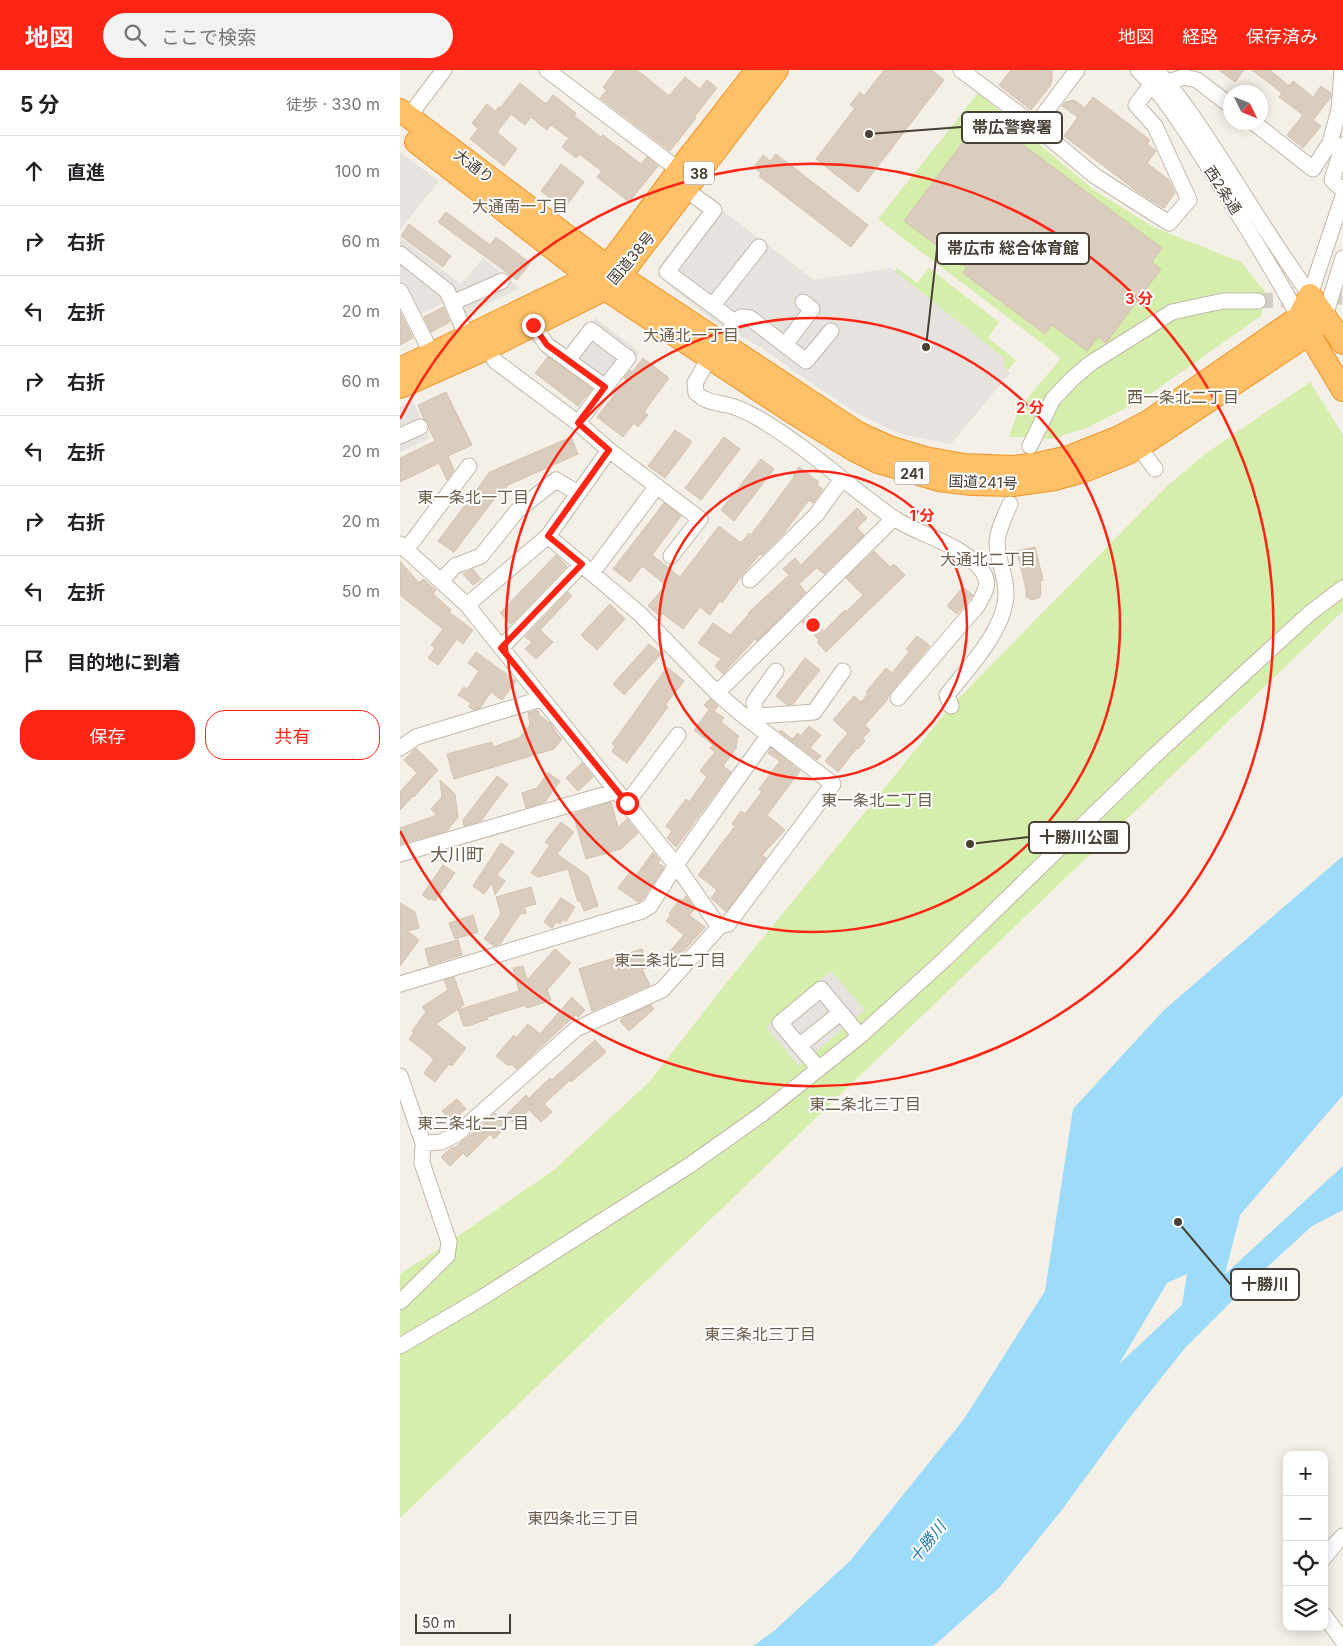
<!DOCTYPE html>
<html lang="ja">
<meta charset="utf-8">
<style>
:root{--surface:#fff;--page:#f2f2f2;--text:#202124;--muted:#757577;--line:#e0e0e0;--accent:#ff2414}
body{margin:0;font-family:Inter,"Noto Sans JP",sans-serif;background:var(--page);color:var(--text)}
.controls{position:absolute;right:15px;bottom:15px;display:grid;overflow:hidden;border-radius:10px;box-shadow:0 2px 12px #0003}
.controls button{width:45px;height:45px;display:grid;place-items:center;padding:0;border:0;border-bottom:1px solid var(--line);background:var(--surface);color:var(--text);font:25px sans-serif}
.compass{position:absolute;left:823px;top:15px;width:45px;height:45px;border-radius:50%;background:var(--surface);box-shadow:0 2px 12px #0003;rotate:133deg}
.scale{position:absolute;left:15px;bottom:12px;width:96px;box-sizing:border-box;padding-left:5px;border:2px solid #494035;border-top:0;font-size:14px;line-height:18px;white-space:nowrap;color:#494035;-webkit-text-stroke:4px #fff;paint-order:stroke}
.stop{position:absolute;width:15px;height:15px;margin:-11px;border:4px solid #ff2414;border-radius:50%;background:#fff}
.stop.end{background:#ff2414;border-color:#fff;box-shadow:0 1px 5px #0008}
.list{margin:0;padding:0;list-style:none}
h2{display:flex;justify-content:space-between;align-items:center;height:65px;margin:0;padding:0 20px;font-size:21px}
h2 small{font-size:16px;font-weight:400;color:var(--muted)}
.list li{display:grid;grid-template-columns:32px 1fr auto;gap:15px;align-items:center;box-sizing:border-box;height:70px;padding:0 20px;border-top:1px solid var(--line)}
.list b{display:block;font-size:19px;white-space:nowrap}
.list em{font-size:16px;font-style:normal;color:var(--muted)}
.actions{display:flex;gap:10px;padding:15px 20px}
.actions a{flex:1;padding:11px 0;border:1px solid var(--accent);border-radius:20px;text-align:center;font-size:18px;color:var(--accent)}
.actions .main{background:var(--accent);color:#fff}
.icon{flex:none;width:28px;height:28px;fill:none;stroke:currentColor;stroke-width:2;stroke-linecap:round;stroke-linejoin:round}
.map{position:relative;flex:none;width:943px;height:1576px;overflow:hidden}
header{display:flex;align-items:center;gap:30px;box-sizing:border-box;height:70px;padding:0 25px;background:var(--accent);color:#fff}
header strong{font-size:24px}
nav{display:flex;gap:28px;margin-inline-start:auto;font-size:18px}
.search{width:350px;height:45px;background:var(--page);display:flex;align-items:center;gap:12px;box-sizing:border-box;padding:0 18px;border-radius:28px;color:var(--muted);font-size:19px}
main{display:flex}
aside{flex:1;background:var(--surface)}
.map>svg:first-child{display:block}
.green{fill:#d5eeab}
.parking{fill:#e6e3df}
.water{fill:#9cdbf9;fill-rule:evenodd}
.building{fill:#dbcdbe;stroke:#d4c2ad}
.lines{fill:none;stroke-linecap:round;stroke-linejoin:round}
.minor-tunnel{stroke:#d3cdc3;stroke-width:15;stroke-dasharray:15 8;stroke-linecap:butt}
.minor-casing{stroke:#c2b7a8;stroke-width:17}
.highway-casing{stroke:#ef9527;stroke-width:24}
.minor{stroke:#fff;stroke-width:15}
.highway{stroke:#ffc068;stroke-width:22}
.route{stroke:#ff2414;stroke-width:6}
.ring{fill:none;stroke:#ff2414;stroke-width:2.5}
.labels{text-anchor:middle;dominant-baseline:central;stroke-width:4;stroke-linejoin:round;paint-order:stroke}
.shield{fill:#fff;stroke:#807972;stroke-width:1}
.shield-label{font-size:14px;font-weight:bold;fill:#494035}
.street-label{font-size:15px;fill:#494035;stroke:#fff}
.neighbourhood-label{font-size:16px;fill:#6d5d4b;stroke:#fff}
.water-label{font-size:16px;font-style:italic;fill:#1f7aa7;stroke:#fff}
.quarter-label{font-size:18px;fill:#6d5d4b;stroke:#fff}
.centre{fill:#ff2414;stroke:#fff;stroke-width:2.5}
.ring-label{font-size:15px;text-anchor:middle;font-weight:bold;fill:#ff2414;stroke:#fff;stroke-width:4;stroke-linejoin:round;paint-order:stroke}
.leader{fill:none;stroke:#494035;stroke-width:2}
.callout-dot{fill:#494035;stroke:#fff;stroke-width:2}
.callout{fill:#fff;stroke:#494035;stroke-width:2}
.callout-label{font-size:16px;text-anchor:middle;font-weight:bold;fill:#494035}
</style>
<header>
<strong>地図</strong>
<div class="search"><svg class="icon" aria-label="search" viewBox="0 0 24 24"><circle cx="10" cy="10" r="6"/><path d="M15 15l6 6"/></svg>ここで検索</div>
<nav><a>地図</a><a>経路</a><a>保存済み</a></nav>
</header>
<main>
<aside>
<h2>5 分<small>徒歩 · 330 m</small></h2>
<ul class="list">
<li><svg class="icon" aria-label="ahead" viewBox="0 0 24 24"><path d="M12 20V5M6 11l6-6 6 6"/></svg><div><b>直進</b></div><em>100 m</em></li>
<li><svg class="icon" aria-label="right" viewBox="0 0 24 24"><path d="M7 20v-9h11M14 6l5 5-5 5"/></svg><div><b>右折</b></div><em>60 m</em></li>
<li><svg class="icon" aria-label="left" viewBox="0 0 24 24"><path d="M17 20v-9H6M10 6l-5 5 5 5"/></svg><div><b>左折</b></div><em>20 m</em></li>
<li><svg class="icon" aria-label="right" viewBox="0 0 24 24"><path d="M7 20v-9h11M14 6l5 5-5 5"/></svg><div><b>右折</b></div><em>60 m</em></li>
<li><svg class="icon" aria-label="left" viewBox="0 0 24 24"><path d="M17 20v-9H6M10 6l-5 5 5 5"/></svg><div><b>左折</b></div><em>20 m</em></li>
<li><svg class="icon" aria-label="right" viewBox="0 0 24 24"><path d="M7 20v-9h11M14 6l5 5-5 5"/></svg><div><b>右折</b></div><em>20 m</em></li>
<li><svg class="icon" aria-label="left" viewBox="0 0 24 24"><path d="M17 20v-9H6M10 6l-5 5 5 5"/></svg><div><b>左折</b></div><em>50 m</em></li>
<li><svg class="icon" aria-label="arrive" viewBox="0 0 24 24"><path d="M6 21V4h12l-3 4 3 4H6"/></svg><div><b>目的地に到着</b></div></li>
</ul>
<div class="actions"><a class="main">保存</a><a>共有</a></div>
</aside>
<div class="map">
<svg width="943" height="1576" viewBox="0 0 943 1576">
<rect width="100%" height="100%" fill="#f5f0e7"/>
<path class="green" d="M578,23L694,120L755,158L841,192L866,223L861,246L743,329L687,358L651,369L609,367L619,339L661,288L478,149Z
M497,198L517,213L529,198L599,252L588,268L616,290L560,362L478,221Z
M910,312L943,365V541L0,1448V1204L49,1172L154,1100L249,1012L327,912L551,636L765,418L805,384Z"/>
<path class="parking" d="M0,82L39,111L0,160Z
M310,131L414,210L491,198L604,288L603,296L610,303L551,374L500,364L458,344L418,318L362,278L313,251L258,206L260,195Z
M0,167L61,214L83,188L120,218L55,250L46,232L10,249L0,228Z
M195,248L240,282L207,325L162,290Z
M13,331L30,368L0,382V337Z
M431,901L465,940L399,996L366,957Z"/>
<path class="water" d="M943,786V1025L840,1145L825,1204L943,1096V1140L912,1156L850,1213L785,1278L727,1351L661,1441L599,1518L537,1573L533,1576H353L374,1561L450,1491L564,1349L645,1221L673,1039L764,940ZM787,1204L782,1235L719,1294L767,1213Z"/>
<path class="building" d="M216,0H237L269,26L285,7L300,19L307,10L317,18L295,46L296,48L270,81L200,28L207,20L203,17Z
M484,0H532L544,10L458,122L416,89L455,38L450,35L460,22L464,26Z
M611,0H652V10L650,16L631,40L599,15Z
M819,0H844L835,12Z
M852,0H870L888,15H890L893,11L913,27L921,16L931,23V27L913,50L921,56L903,78L887,65L903,45L879,27L882,23Z
M120,13L146,34L153,25L176,43L174,46L201,67L203,65L241,94L247,87L258,96L229,132L197,107L202,101L179,84L176,88L162,77L169,68L151,55L147,60L131,47L125,55L111,44L97,62L117,79L104,96L70,69L78,59L72,53L87,34L95,41L99,37L100,38Z
M693,27L750,70L747,74L756,81L747,93L769,110L775,123L764,138L738,122L664,66L678,47L662,36L665,32L674,30L685,38Z
M583,45L762,178L752,192L761,199L706,273L698,267L687,281L652,255L645,264L563,203L567,198L504,151Z
M376,84L468,155L451,177L359,106L361,103L354,97L363,85L370,91Z
M161,94L184,112L164,139L141,121Z
M46,142L90,175L96,167L130,193L117,210L38,152Z
M9,154L51,186L43,197L1,166Z
M43,237L50,252L31,262L24,247Z
M0,242L13,268L0,275Z
M148,287L192,319L178,336L135,303Z
M243,288L269,308L244,342L248,345L238,357L234,353L223,367L197,347L226,310L224,308L230,300L232,302Z
M46,322L72,375L48,386L54,400L47,410L39,393L0,412V388L35,371L29,359L28,353L24,349L18,335Z
M275,360L292,372L265,408L248,396Z
M171,367L178,384L106,416L107,418L95,428L54,482L38,471L90,402Z
M324,367L340,379L301,430L285,418Z
M361,389L374,399L334,451L321,440Z
M399,397L419,412L417,415L423,419L413,433L409,430L383,464L362,485L360,484L343,504L322,533L320,531L310,545L300,537L283,559L262,543L260,546L248,536L266,515L242,496L230,512L213,499L264,433L281,446L252,485L280,507L319,456L341,473L349,463L351,465L394,407L393,406Z
M457,438L467,448L457,458L464,465L424,504L417,498L415,499L399,514L406,522L357,571L355,569L323,604L315,596L321,589L298,573L313,553L330,565L349,544L348,543L389,505L383,499L395,488L401,495Z
M635,477L643,510L640,511L641,524L640,527L633,530L626,527V519L617,481Z
M474,481L490,497L494,494L505,505L426,582L417,572L419,570L402,552L409,546L424,561L445,540L446,542L463,525L446,508Z
M156,485L167,496L111,554L100,543Z
M0,491L19,513L23,509L36,520L33,524L51,540L49,542L73,560L63,574L57,569L38,595L28,588L35,578L31,575L43,559L0,525Z
M73,499L81,509L73,515L63,504Z
M563,517L573,525L557,544L547,536Z
M168,522L172,526L140,560L153,572L136,589L125,579L132,572L125,567Z
M210,534L225,549L197,580L181,565Z
M517,566L530,576L491,622L487,628L488,629L465,655L470,660L463,668L465,671L458,679L457,678L438,702L425,691L448,663L433,650L454,626L461,632L468,624L466,622L486,598L492,603L509,582L506,579Z
M249,574L261,584L224,625L213,614Z
M76,582L116,611L102,630L91,622L80,638L74,640L69,637L71,633L58,625L64,617L67,619L79,601L68,593Z
M405,588L420,600L393,634L387,635L376,626Z
M267,597L284,611L265,635L268,637L227,693L212,682L215,676L212,674Z
M310,629L318,636L314,641L324,648L321,652L339,666L336,670L338,672L335,676L337,677L323,696L331,702L276,777L267,768L272,761L266,756L286,729L289,732L307,707L300,701L315,682L310,678L313,675L294,660L309,640L304,635Z
M138,640L139,645L151,654L157,664L162,669L154,679L54,709L47,684L92,672L93,677L119,668L130,655L128,643Z
M409,656L421,665L410,678L421,686L417,690L380,662L381,660L392,669L398,663L401,666Z
M16,678L38,700L14,727L13,726L0,740V722L17,703L4,690Z
M371,678L400,701L367,745L385,760L362,785L366,788L326,842L311,828L317,820L298,805L335,756L332,754L341,741L345,744L362,722L359,719L380,691L368,683Z
M182,693L193,707L178,721L166,708Z
M148,703L160,711L145,732L126,738L122,723L137,718Z
M97,706L108,714L81,751L64,756L63,750Z
M40,710L55,724L58,747L47,761L0,774V758L37,745L31,739L42,727Z
M211,732L218,757L227,749L238,763L221,779L186,789L173,744Z
M161,752L174,762L157,784L188,806L198,836L184,841L180,830L178,832L168,799L138,807L131,803L150,775L145,772Z
M101,773L114,782L97,805L105,811L95,825L92,813L84,824L73,816Z
M253,782L260,790L258,793L264,797L243,829L238,832L218,818L230,802L236,806Z
M43,795L55,803L35,831L31,828L30,830L22,825Z
M131,817L136,834L124,837L126,843L120,844L100,874L94,876L84,869L101,844L96,827Z
M286,826L295,839L289,845L305,857L270,896L262,890L284,865L266,851L271,845L269,844L280,829L282,831Z
M161,828L175,837L166,851L163,849L160,854L156,852L152,858L144,852Z
M0,833L15,842L19,858L7,861L19,870L0,896Z
M73,845L78,862L55,869L49,853Z
M58,870L62,885L29,895L25,879Z
M155,879L171,893L147,920L151,930L127,938L126,935L87,947L88,949L68,956H64L58,940L119,921L113,898L123,896L127,910Z
M242,879L248,898L242,899L250,915L192,941L179,899Z
M54,907L64,935L36,954L66,978L52,996L49,994L35,1012L24,1003L34,989L9,969L14,963L12,961L26,942L22,937L48,920L44,910Z
M172,927L185,940L178,947L176,945L170,950L117,999L111,994L109,996L96,986L114,965L116,968L128,954L140,964Z
M251,935L254,939L229,961L220,951L224,947Z
M195,970L206,982L171,1012L170,1010L144,1034L152,1042L141,1052L129,1040L115,1054L106,1045L126,1025L129,1028L150,1008L152,1010Z
M57,1029L66,1039L51,1051L42,1041Z
M95,1043L107,1056L94,1069L90,1064L67,1087L63,1083L50,1096L41,1087L52,1077L54,1078L77,1060Z"/>
<g class="lines">
<path class="minor-tunnel" d="M858,231L943,227"/>
<g class="minor-casing">
<path id="minor" d="M147,0L279,100
M561,0L635,56L677,0
M738,0C767,29 788,65 810,99C841,148 871,196 899,247
M756,0C785,31 807,68 830,103C856,145 882,185 910,225
M768,12L784,7L797,10L831,36
M9,46L44,0
M853,52L913,99L930,73L939,40L942,0
M635,56L695,106L769,153L789,130L755,56L736,35L751,15
M938,116L932,110L943,75
M286,120L314,140L267,202L336,253
M0,184L47,221L67,267
M0,221L32,284
M910,225L943,126
M52,233L102,211
M313,235L359,177
M925,246L943,188
M133,255L147,275L205,317L178,353
M431,261L406,291L350,248L341,247L328,262L309,288L295,313L296,323C306,332 314,332 327,335C337,337 349,343 358,348C406,376 447,415 492,447C520,466 558,472 580,498C592,512 585,523 577,536L498,628
M385,275L412,239L403,232
M168,290L191,260L228,288L205,317
M0,366L20,357
M735,369L739,377L755,399
M630,376L653,329L672,309L691,293L772,242L823,231H858
M209,380L300,449L271,486
M0,474L67,535L276,795L319,857
M6,480L69,396
M192,503L257,416
M350,510L416,445L442,409
M41,511L55,496L81,486L117,441L156,410L178,423
M67,535L148,466L209,380L178,353L95,291L88,278
M101,578L182,494
M317,623L494,448
M551,636L547,625C568,598 606,559 606,523C606,507 598,491 597,474C597,461 605,446 610,434
M356,646L354,632L376,601
M345,647L414,642L443,601
M0,678L16,667L141,629
M227,733L278,665
M0,784L217,721
M0,914L242,841L250,836L276,795L368,666
M399,976L440,943
M419,999L380,953L421,919L460,966
M0,1006L23,1073L22,1093L49,1172L47,1186L0,1232
M23,1073L41,1072L57,1064L176,959L262,920L319,857L328,854L433,714L345,647L317,623L240,544L148,466
M0,1276L83,1227L287,1097L362,1044L460,966L545,889L753,687L910,543L943,518
M924,1488L936,1473L943,1466
M924,1545L943,1571"/>
</g>
<g class="highway-casing">
<path id="highway" d="M0,40L220,206L458,363L489,377L525,388L564,395L613,397L637,394L669,387L717,368L749,351L899,247L910,225L943,273
M16,72L205,219L395,344L454,380L478,392L539,410L572,414L613,415L655,409L684,401L726,384L739,377L909,264L925,246
M902,252L943,320
M0,299L190,207L207,197L279,100L357,0
M0,317L88,278L205,219L220,206L377,0"/>
</g>
<use href="#minor" class="minor"/>
<use href="#highway" class="highway"/>
</g>
<g class="lines">
<path class="route" d="M133,255L147,275L205,317L178,353L209,380L148,466L182,494L101,578L227,733"/>
</g>
<g class="ring">
<circle cx="413" cy="555" r="154"/>
<circle cx="413" cy="555" r="307"/>
<path d="M0 349A461 461 0 1 1 0 761"/>
</g>
<g class="labels">
<g class="shield">
<rect x="284" y="91.5" width="30" height="23" rx="4"/>
<rect x="494.5" y="391.5" width="35" height="23" rx="4"/>
</g>
<g class="shield-label">
<text x="299" y="103">38</text>
<text x="512" y="403">241</text>
</g>
<g class="street-label">
<text transform="translate(74 96) rotate(37)">大通り</text>
<text transform="translate(823 120) rotate(57)">西2条通</text>
<text transform="translate(231 188) rotate(-50)">国道38号</text>
<text transform="translate(583 412) rotate(2)">国道241号</text>
</g>
<g class="neighbourhood-label">
<text x="120" y="136">大通南一丁目</text>
<text x="291" y="265">大通北一丁目</text>
<text x="783" y="327">西一条北二丁目</text>
<text x="73" y="427">東一条北一丁目</text>
<text x="588" y="489">大通北二丁目</text>
<text x="477" y="730">東一条北二丁目</text>
<text x="270" y="890">東二条北二丁目</text>
<text x="465" y="1034">東二条北三丁目</text>
<text x="73" y="1053">東三条北二丁目</text>
<text x="360" y="1264">東三条北三丁目</text>
<text x="183" y="1448">東四条北三丁目</text>
</g>
<g class="water-label">
<text transform="translate(527 1472) rotate(-52)">十勝川</text>
</g>
<g class="quarter-label">
<text x="57" y="784">大川町</text>
</g>
</g>
<circle cx="413" cy="555" r="8" class="centre"/>
<g class="ring-label">
<text x="739" y="234">3 分</text>
<text x="630" y="343">2 分</text>
<text x="522" y="451">1 分</text>
</g>
<path class="leader" d="M469 64L562 57M526 277L537 179M570 774L629 767M778 1152L831 1215"/>
<g class="callout-dot">
<circle cx="469" cy="64" r="5"/>
<circle cx="526" cy="277" r="5"/>
<circle cx="570" cy="774" r="5"/>
<circle cx="778" cy="1152" r="5"/>
</g>
<g class="callout">
<rect x="562" y="42" width="100" height="31" rx="5"/>
<rect x="537" y="163" width="152" height="31" rx="5"/>
<rect x="629" y="752" width="100" height="31" rx="5"/>
<rect x="831" y="1199" width="68" height="31" rx="5"/>
</g>
<g class="callout-label">
<text x="612" y="63">帯広警察署</text>
<text x="613" y="184">帯広市 総合体育館</text>
<text x="679" y="773">十勝川公園</text>
<text x="865" y="1220">十勝川</text>
</g>
</svg>
<div class="controls">
<button>+</button>
<button>−</button>
<button><svg class="icon" aria-label="locate" viewBox="0 0 24 24"><circle cx="12" cy="12" r="6"/><path d="M12 2v4M12 18v4M2 12h4M18 12h4"/></svg></button>
<button><svg class="icon" aria-label="layers" viewBox="0 0 24 24"><path d="M12 4l9 5-9 5-9-5zM3 14l9 5 9-5"/></svg></button>
</div>
<svg class="compass" viewBox="-18 -18 36 36"><path d="M0-13l5 13h-10z" fill="#e53935"/><path d="M0 13l5-13h-10z" fill="#757577"/></svg>
<div class="scale">50 m</div>
<div class="stop" style="left:227px;top:733px"></div>
<div class="stop end" style="left:133px;top:255px"></div>
</div>
</main>
